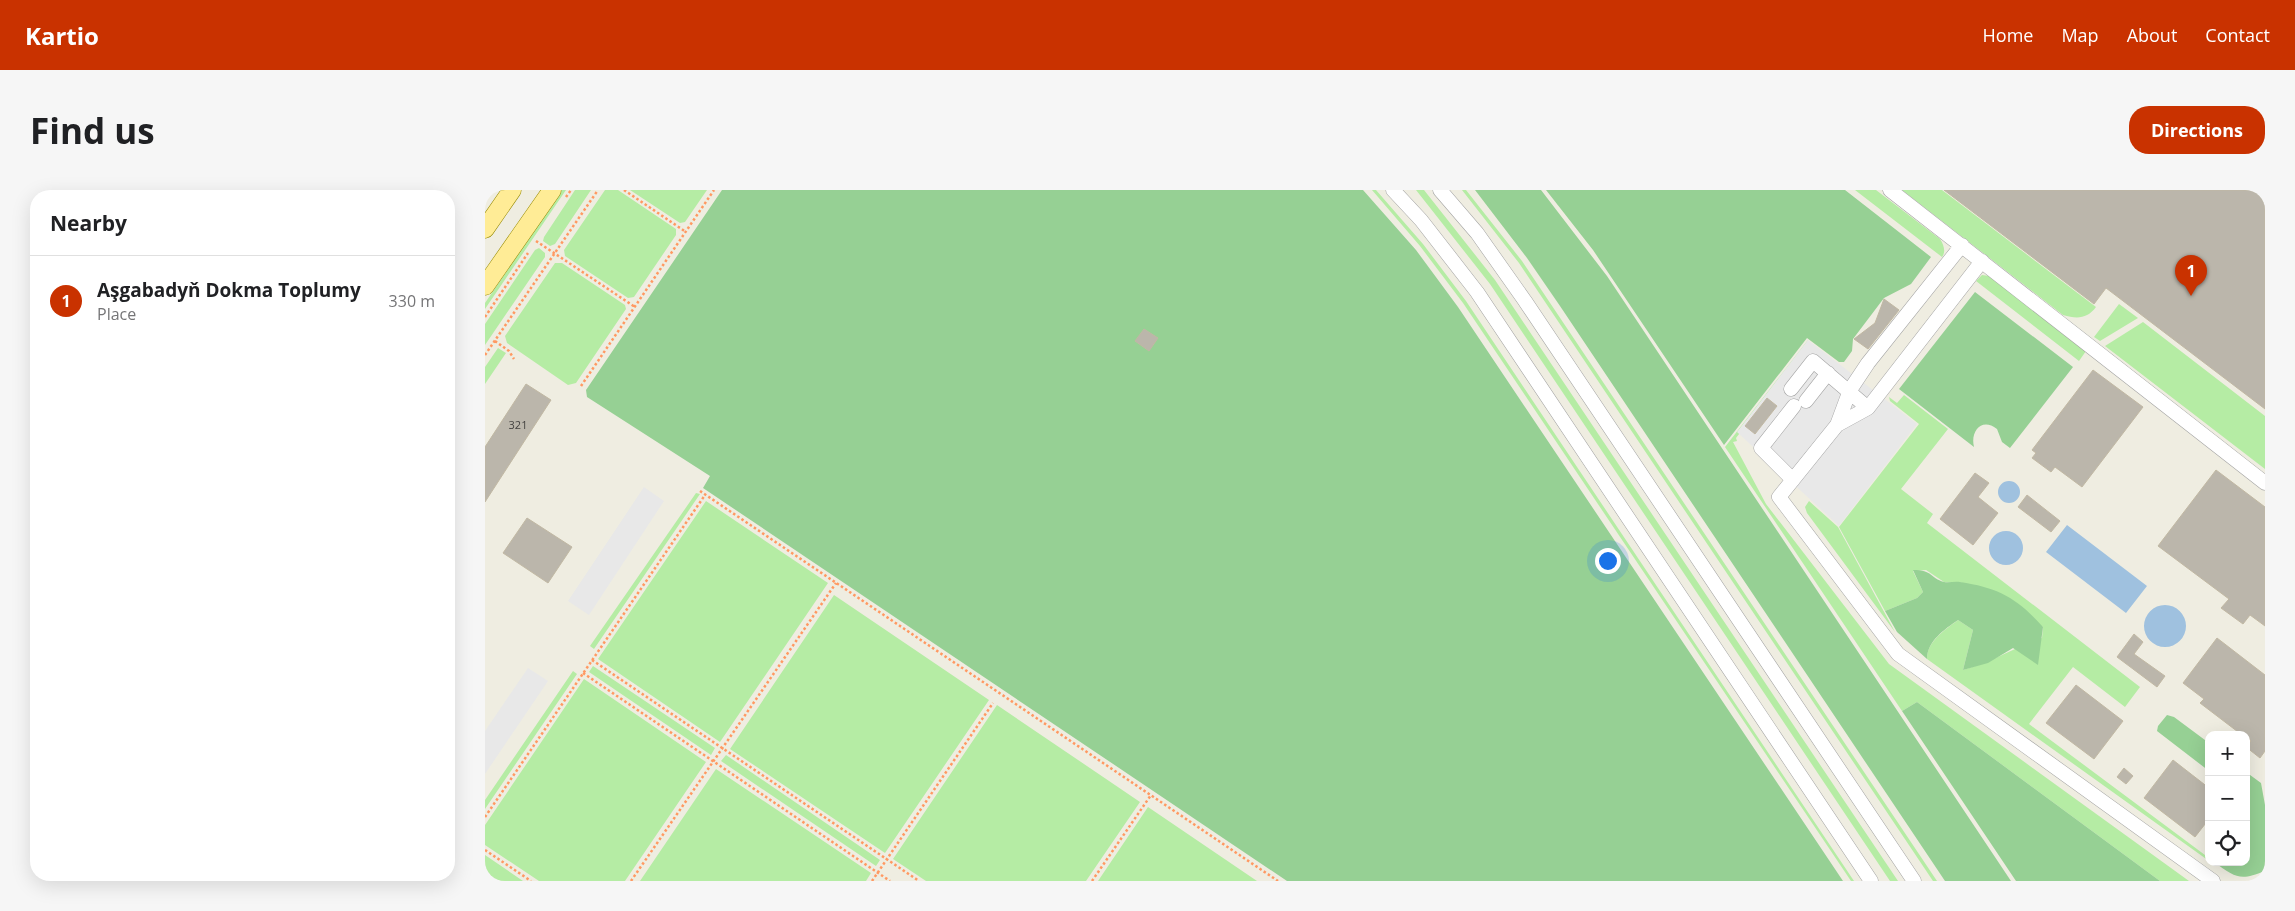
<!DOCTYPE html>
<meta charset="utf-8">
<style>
:root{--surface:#fff;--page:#f6f6f6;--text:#202124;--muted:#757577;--line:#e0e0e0;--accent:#c93200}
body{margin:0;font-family:"Open Sans",sans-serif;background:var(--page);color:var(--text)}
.controls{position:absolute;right:15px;bottom:15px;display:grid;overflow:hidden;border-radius:10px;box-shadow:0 5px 20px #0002}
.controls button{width:45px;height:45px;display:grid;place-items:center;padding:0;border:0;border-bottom:1px solid var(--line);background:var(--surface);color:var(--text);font:25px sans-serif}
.you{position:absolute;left:1122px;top:370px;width:18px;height:18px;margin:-12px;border:4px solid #fff;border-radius:50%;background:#1a73e8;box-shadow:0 0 0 8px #1a73e833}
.badge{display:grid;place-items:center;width:32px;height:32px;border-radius:50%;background:var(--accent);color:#fff;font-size:16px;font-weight:700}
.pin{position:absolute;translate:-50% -41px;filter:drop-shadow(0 1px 2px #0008)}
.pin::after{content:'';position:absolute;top:26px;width:18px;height:15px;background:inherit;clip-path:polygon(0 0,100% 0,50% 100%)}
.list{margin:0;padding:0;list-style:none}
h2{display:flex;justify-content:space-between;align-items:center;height:65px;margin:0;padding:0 20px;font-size:21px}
h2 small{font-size:16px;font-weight:400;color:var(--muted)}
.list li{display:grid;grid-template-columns:32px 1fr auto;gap:15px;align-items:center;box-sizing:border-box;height:90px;padding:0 20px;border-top:1px solid var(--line)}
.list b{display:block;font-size:19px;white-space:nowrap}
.list p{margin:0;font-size:16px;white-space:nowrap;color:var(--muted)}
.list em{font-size:16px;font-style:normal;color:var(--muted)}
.icon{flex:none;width:28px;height:28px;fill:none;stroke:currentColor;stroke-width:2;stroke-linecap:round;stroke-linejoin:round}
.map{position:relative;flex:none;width:1780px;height:691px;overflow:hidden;border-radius:20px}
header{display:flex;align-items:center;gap:30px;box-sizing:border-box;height:70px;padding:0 25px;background:var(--accent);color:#fff}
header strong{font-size:24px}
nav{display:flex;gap:28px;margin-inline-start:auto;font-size:18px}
.intro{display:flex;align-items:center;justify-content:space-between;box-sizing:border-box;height:120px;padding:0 30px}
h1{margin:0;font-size:35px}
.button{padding:12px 22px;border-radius:20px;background:var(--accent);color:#fff;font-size:18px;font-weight:700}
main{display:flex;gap:30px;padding:0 30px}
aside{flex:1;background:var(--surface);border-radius:20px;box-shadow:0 5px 20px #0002}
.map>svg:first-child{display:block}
.grass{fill:#b5eca4}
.forest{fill:#96d094}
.parking{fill:#e8e8e8}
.water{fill:#9fc1df}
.building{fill:#bbb6ab;stroke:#c1b8a3}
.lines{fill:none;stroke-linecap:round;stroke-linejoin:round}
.minor-casing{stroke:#a3a3a3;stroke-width:15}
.major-casing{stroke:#958900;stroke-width:19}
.path{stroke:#ff9962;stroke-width:2.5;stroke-dasharray:2.5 2.5;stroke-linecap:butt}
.minor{stroke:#fff;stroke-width:14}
.major{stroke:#ffec96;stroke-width:18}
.labels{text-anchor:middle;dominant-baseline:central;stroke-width:4;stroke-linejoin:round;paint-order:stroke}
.number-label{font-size:11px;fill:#444240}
</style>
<header>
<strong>Kartio</strong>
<nav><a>Home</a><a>Map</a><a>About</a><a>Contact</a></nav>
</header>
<div class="intro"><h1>Find us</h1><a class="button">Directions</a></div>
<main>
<aside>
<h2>Nearby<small></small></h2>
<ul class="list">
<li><span class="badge">1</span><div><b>Aşgabadyň Dokma Toplumy</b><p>Place</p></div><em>330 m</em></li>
</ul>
</aside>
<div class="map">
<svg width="1780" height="691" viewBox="0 0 1780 691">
<rect width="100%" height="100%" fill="#efede1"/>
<path class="grass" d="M77,0H81L0,119V113Z
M90,0H106L70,54L65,56L58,51L59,47Z
M120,0H133L191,39V45L149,107L143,108L80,66L79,60Z
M145,0H222L200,32L195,33Z
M887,0H891L938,54L981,111L1369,691H1366L978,113L935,56Z
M931,0H939L1010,90L1413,691H1405L1005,94Z
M977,0H981L1037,71L1452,691H1448L1034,73Z
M1370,0H1391L1455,49C1459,55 1461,62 1457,67Z
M1417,0H1457L1611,117C1602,129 1592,129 1578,125Z
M54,58L60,63V67L0,155V134L50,60Z
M70,73H77L140,115L141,119L91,193L83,195L22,153L20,146Z
M1497,85L1504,86L1601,161L1594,171L1491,91Z
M1634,114L1653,128L1615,151L1609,147Z
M1658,132L1780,226V279L1620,156Z
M1323,150L1321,158L1251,248L1252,251L1248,252L1281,314L1404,474L1704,691H1675L1432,512L1417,521L1240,257Z
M13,158L21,163L0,194V177Z
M1419,205L1463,239L1416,299L1448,324L1442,333L1655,497L1640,517L1588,477L1544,534L1724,668V671L1442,469C1442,451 1460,440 1473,430L1488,440L1478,480C1506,472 1529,458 1557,448L1558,437L1488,396L1474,392H1459L1441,380L1428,381L1438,402L1432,408L1400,421L1354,337L1434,234L1405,211L1404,207L1412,213Z
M211,303L215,304L109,459L105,456Z
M221,311L343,393L235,552L113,469Z
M1324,311L1353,337L1410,442L1322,323L1320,317Z
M349,405L504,510L400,663L245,559Z
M108,476L230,558L226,565L104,482Z
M88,481L92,484L0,619V610Z
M99,489L221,572L140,691H54L0,655V635Z
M512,515L655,612L601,691H441L408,669Z
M241,565L395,670L391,676L236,571Z
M231,579L386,683L381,691H155Z
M663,617L772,691H613Z
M0,665L38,691H0Z"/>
<path class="forest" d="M237,0H878L931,60L973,117L1358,691H802L218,298L225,286L102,207L101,200Z
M990,0H1056L1122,86L1526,691H1460L1075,116L1042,68Z
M1061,0H1360L1446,67L1426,94L1399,108L1368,149L1367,161L1359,172H1354L1322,148L1239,255L1108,60Z
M1490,102L1588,177L1525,258L1517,252L1512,239C1497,227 1485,241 1489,257L1414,199Z
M1428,380C1448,380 1445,388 1459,392C1464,393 1470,391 1475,392C1514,398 1532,408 1558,437L1553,475L1528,458L1503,473L1478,480L1488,440L1473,430C1460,439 1442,451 1442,469L1412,442L1400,421L1432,408L1438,402Z
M1432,512L1675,691H1531L1417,521Z
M1682,525L1689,527L1724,553V581L1672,541L1673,536Z
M1761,582L1776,593L1780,615V681C1755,691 1751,688 1729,672H1761Z"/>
<path class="parking" d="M1323,150L1432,234L1354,336L1252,242Z
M159,297L179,311L104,425L83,411Z
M43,478L63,491L0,584V541Z"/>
<path class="water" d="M1513 302a11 11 0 1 1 22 0a11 11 0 1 1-22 0Z
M1582,335L1662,396L1641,423L1561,362Z
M1504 358a17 17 0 1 1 34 0a17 17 0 1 1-34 0Z
M1659 436a21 21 0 1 1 42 0a21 21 0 1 1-42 0Z"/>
<path class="building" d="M1459,0H1780V219L1621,98L1609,114Z
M1399,109L1414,120L1383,159L1369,149L1390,133Z
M659,139L673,148L664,161L650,151Z
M1608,180L1658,217L1597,297L1570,277L1566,282L1547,268L1551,263L1547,260Z
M41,194L66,210L0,312V257Z
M1282,208L1292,216L1270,244L1260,236Z
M1731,280L1780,317V436L1765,425L1758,434L1736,418L1744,409L1673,356Z
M1490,283L1504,293L1493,307L1513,323L1488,355L1455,329Z
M1542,305L1575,331L1566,342L1533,317Z
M42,328L87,357L63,393L18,363Z
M1649,444L1658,452L1649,464L1680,486L1672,497L1632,467Z
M1732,448L1780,485V561L1775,568L1761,557L1766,551L1761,545H1757L1715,513L1719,509L1698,493Z
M1591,495L1638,531L1609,569L1561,533Z
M1688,570L1724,598V629L1710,647L1659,608Z
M1639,578L1648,586L1641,594L1632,587Z"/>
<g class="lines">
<g class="minor-casing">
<path id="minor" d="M908,0L936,30L992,102L1386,691
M955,0L992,43L1040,111L1429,691
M1405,0L1780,293
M1477,55L1383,173L1365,200L1352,235L1294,307L1413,464L1728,691
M1306,199L1328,171L1383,218
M1321,211L1343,183
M1352,235L1383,218L1497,71
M1308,290L1276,258L1309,216"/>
</g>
<g class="major-casing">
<path id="major" d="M0,39L27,0
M0,96L67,0"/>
</g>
<path class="path" d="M139,0L201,42
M81,7L86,0
M51,51L150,117
M0,127L43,63
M10,151L24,161L29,169
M0,165L113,0
M96,196L229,0
M215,301L793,691
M107,470L434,691
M98,483L405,691
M0,627L220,305
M0,660L46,691
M146,691L351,393
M387,691L508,513
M607,691L666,605"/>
<use href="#minor" class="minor"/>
<use href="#major" class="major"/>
</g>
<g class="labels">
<g class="number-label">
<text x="33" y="234">321</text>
</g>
</g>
</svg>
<div class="controls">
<button>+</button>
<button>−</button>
<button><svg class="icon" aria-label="locate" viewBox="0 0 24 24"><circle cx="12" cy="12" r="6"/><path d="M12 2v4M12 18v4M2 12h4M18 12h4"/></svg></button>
</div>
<div class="you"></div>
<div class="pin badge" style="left:1706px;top:106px">1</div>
</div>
</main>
